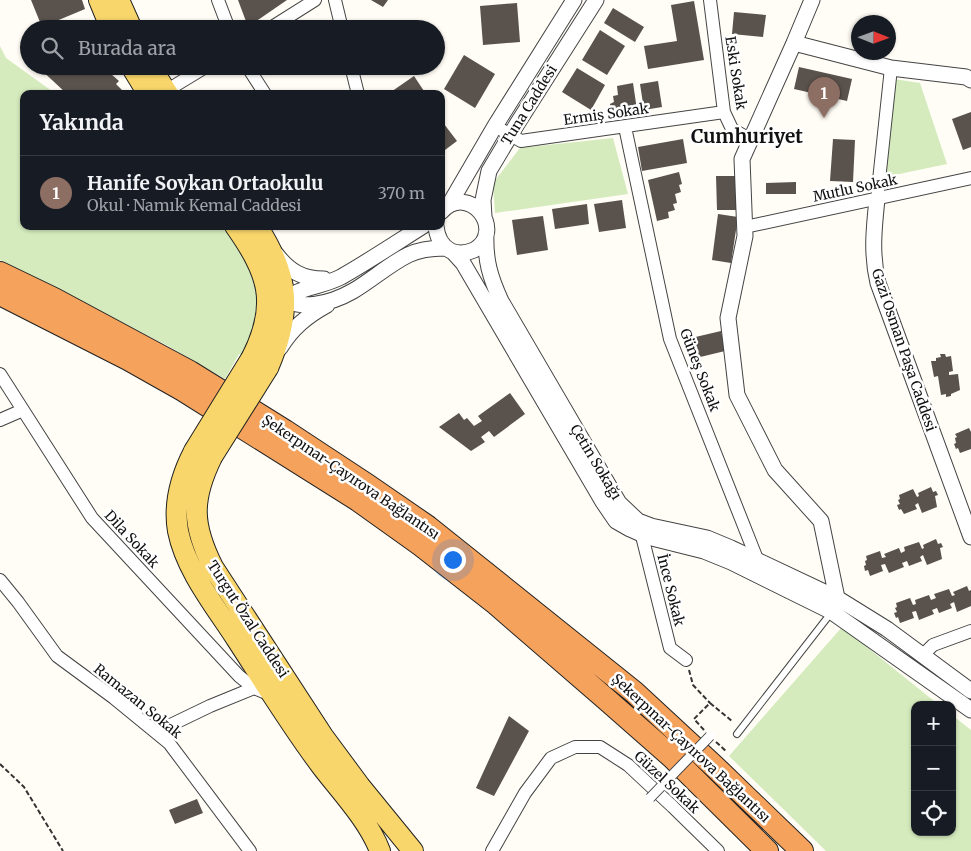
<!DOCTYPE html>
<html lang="tr">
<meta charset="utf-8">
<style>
:root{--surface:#171b24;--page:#242831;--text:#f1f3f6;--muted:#9ea1a6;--line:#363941;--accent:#c4262e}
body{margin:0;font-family:Merriweather,serif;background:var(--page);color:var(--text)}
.controls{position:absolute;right:15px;bottom:15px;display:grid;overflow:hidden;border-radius:10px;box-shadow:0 1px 4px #0004}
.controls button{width:45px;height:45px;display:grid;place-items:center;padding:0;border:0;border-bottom:1px solid var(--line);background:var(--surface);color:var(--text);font:25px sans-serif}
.compass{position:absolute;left:851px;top:15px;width:45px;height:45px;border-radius:50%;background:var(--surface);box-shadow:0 1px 4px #0004;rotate:91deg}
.you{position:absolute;left:452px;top:559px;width:18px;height:18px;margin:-12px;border:4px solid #fff;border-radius:50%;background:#1a73e8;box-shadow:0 0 0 8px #1a73e833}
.badge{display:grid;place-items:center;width:32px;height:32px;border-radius:50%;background:var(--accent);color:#fff;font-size:16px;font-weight:700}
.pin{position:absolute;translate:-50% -41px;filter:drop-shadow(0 1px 2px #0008)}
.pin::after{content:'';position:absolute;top:26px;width:18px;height:15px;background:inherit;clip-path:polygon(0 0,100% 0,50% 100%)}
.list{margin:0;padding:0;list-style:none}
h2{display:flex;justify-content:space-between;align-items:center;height:65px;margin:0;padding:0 20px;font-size:21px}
h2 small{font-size:16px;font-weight:400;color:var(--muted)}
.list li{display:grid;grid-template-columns:32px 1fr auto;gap:15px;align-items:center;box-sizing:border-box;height:75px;padding:0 20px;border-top:1px solid var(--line)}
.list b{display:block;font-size:19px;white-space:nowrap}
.list p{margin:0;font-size:16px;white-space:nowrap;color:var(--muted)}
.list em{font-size:16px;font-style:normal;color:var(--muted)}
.icon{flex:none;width:28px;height:28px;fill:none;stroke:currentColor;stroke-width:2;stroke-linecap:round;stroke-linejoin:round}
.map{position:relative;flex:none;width:971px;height:851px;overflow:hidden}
.search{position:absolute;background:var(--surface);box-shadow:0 1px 4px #0004;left:20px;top:20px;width:425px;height:55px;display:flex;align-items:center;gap:12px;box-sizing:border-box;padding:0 18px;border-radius:28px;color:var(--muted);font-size:19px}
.panel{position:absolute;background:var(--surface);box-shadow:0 1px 4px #0004;left:20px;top:90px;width:425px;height:140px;border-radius:10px}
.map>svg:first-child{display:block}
.green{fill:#d5ebbd}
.building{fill:#5a524d}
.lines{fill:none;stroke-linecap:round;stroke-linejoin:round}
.service-casing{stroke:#444;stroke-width:8}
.minor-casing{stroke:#444;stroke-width:14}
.tertiary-casing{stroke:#444;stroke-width:17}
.primary-casing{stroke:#222;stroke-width:22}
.motorway-casing{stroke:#222;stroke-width:24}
.path{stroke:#333;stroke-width:2;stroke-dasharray:5 2.5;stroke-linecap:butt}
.service{stroke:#fff;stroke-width:6}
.minor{stroke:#fff;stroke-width:12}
.tertiary{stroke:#fff;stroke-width:15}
.primary{stroke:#f9d66b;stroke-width:20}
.motorway{stroke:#f5a25d;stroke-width:22}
.pedestrian-bridge-casing{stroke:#444;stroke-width:11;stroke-linecap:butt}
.primary-bridge-casing{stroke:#222;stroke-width:22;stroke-linecap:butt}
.pedestrian-bridge{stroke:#fff;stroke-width:9}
.primary-bridge{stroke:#f9d66b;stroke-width:20}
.labels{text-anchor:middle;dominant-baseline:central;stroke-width:5;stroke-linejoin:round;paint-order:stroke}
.street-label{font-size:14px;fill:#111;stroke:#fff}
.district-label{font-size:19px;font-weight:bold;fill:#111;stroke:#fff}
</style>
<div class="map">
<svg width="971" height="851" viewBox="0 0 971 851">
<rect width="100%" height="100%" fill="#fffdf5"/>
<path class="green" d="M0,46L6,58L56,94H24V226H227C247,256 263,287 256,324C253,335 247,346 243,356L239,354L225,379L168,346L0,260Z
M894,79L920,83L947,164L885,177Z
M613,138L628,194L495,213L493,183L520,148Z
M842,627L939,705H915V832H952V715L971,730V851H826L729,756Z"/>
<path class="building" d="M31,0H82L85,9L42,27Z
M238,0H287L255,22L247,24Z
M371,0H388L383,7Z
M694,1L704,60L648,69L644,46L677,41L671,5Z
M517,3L520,42L483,45L480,6Z
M613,8L644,27L635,42L604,23Z
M734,12L766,15L763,37L732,34Z
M600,30L625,46L607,75L582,60Z
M464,55L495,74L475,108L444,89Z
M37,66H102L119,81L116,84L126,94H67Z
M799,67L852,79L847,101L794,89Z
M577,68L605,85L591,110L562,92Z
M414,76L426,94H388Z
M658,81L662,107L644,110L640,84Z
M633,83L637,110L612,115L610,104L614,102L613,96L618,95L617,86Z
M971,112V147L963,150L952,119Z
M441,120L457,141L441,153Z
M683,139L687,163L642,171L638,147Z
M833,139L855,140L853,182L830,181Z
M679,172L682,184L679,185L681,192L675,194L677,203L673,204L675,210L668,212L669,218L657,221L648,180Z
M716,176H736V210H717Z
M796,182V194H766V183Z
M622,200L626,228L599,232L594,204Z
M587,204L589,224L555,229L552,209Z
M718,214L738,217L731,263L712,260Z
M543,216L548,250L517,255L512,220Z
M721,331L725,351L692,359L687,339Z
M940,354H945L946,357L951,356L953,371L949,372V375L958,374L960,390L951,394V396L946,397V394L941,395L938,376L934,377L931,361H936V358L941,357Z
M510,393L525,414L494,437L489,431L481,437L485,442L471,451L439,427L459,413L464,420L467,418L474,426L482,421L478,416Z
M969,428L971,432V449L960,453L958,448L956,449L954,444L956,443L955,438L957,437L955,434Z
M931,487L933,492L936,491L938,495L935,496L937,507L922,513L918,503L915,505L917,509L904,514L901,509L899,510L897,505L900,504L898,500L900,499L899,495L913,489L917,497L919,496L918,493Z
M936,539L938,544L941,543L943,547L940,548L942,559L927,565L923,555L920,557L922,561L909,566L907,561L902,563L904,567L889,573L885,564L881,565L883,571L870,576L868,570L865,571L864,566L866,565L865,561L867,560L866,556L880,551L882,558L886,557L884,554L899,548L901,553L905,551L904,547L919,542L922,549L924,548L923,545Z
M967,586L969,591L971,590V606L957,612L954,602L950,604L952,608L939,613L937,608L932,610L934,614L919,620L916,611L912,612L914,618L900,623L898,617L896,618L894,613L897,612L895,608L897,607L896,603L910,598L913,605L916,604L915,600L929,595L931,600L936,598L934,594L949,589L952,596L955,595L953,592Z
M509,716L529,731L494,796L476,788Z
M197,799L203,813L175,824L169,810Z"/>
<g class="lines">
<g class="service-casing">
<path id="service" d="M737,734L831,613"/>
</g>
<g class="minor-casing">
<path id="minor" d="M218,0L229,29
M335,0L342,29
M710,0L724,112L732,129L751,140
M269,29L315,0
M247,66L265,94
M351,66L358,94
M161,94L207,66
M495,126L521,141L724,112
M625,127L670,339L757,559
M877,199L891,68
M745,227L971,178
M0,374L92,518L239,676L254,688L271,695
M0,420L23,410
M640,528L670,648L686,660
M0,580L18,602L57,656L114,698L169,743L250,851
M923,655L933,645L971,631
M156,732L210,706L254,688
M492,851L525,793L551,758L575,747H600L628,765L673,807L718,851"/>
</g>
<g class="tertiary-casing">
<path id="tertiary" d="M812,0L794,43L742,159L745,236L728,318L737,395L775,470L821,521L837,598
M794,43L891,68L966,77L971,80
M877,199C874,228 871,254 878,283L971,537
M449,205L495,126L574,0
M484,217L483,200L489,171L517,124L596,0
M436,226C437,237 441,246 451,251C458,254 467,253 474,250C507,231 469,181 441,212
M486,234C485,260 490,277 501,301L619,503L638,521L651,526L707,538L731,548L837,598L887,629L971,691
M453,252L463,263L603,502L616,521L630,529L648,537L704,551L731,562L832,612L971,710
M276,254C289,271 302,279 324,279
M278,293C296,314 332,303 353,291C372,280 388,265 408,255C420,249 432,248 445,248
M278,305C300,285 317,289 341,277C369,261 396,243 423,226
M280,348C292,328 307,316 327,305"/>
</g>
<g class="primary-casing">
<path id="primary" d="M99,0L111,29
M119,0L132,29
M131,66L148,94
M150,66L168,94
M235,226C268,273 279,303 252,357
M257,226C290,276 292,313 268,368
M194,451C181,476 173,502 178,531C186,571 216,607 237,640C265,683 291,726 322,767C342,793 368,820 380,851
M212,457C191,500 192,525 213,567L323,736L360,786L413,851"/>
</g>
<g class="motorway-casing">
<path id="motorway" d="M0,273L54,299L190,372L285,431L367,485L428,527L634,692L715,767L802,851
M0,294L128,359L183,390L358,500L421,545L494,602L606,699L672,757L767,851"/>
</g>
<path class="path" d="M689,670L693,685L710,703
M704,730L694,719L710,703L732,721
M716,742L727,752
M0,764L24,787L63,851"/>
<use href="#service" class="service"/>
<use href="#minor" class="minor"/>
<use href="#tertiary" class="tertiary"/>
<use href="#primary" class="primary"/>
<use href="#motorway" class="motorway"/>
<g class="pedestrian-bridge-casing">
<path id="pedestrian-bridge" d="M650,798L710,736"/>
</g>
<g class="primary-bridge-casing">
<path id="primary-bridge" d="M194,451L252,357
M212,457L268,368"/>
</g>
<use href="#pedestrian-bridge" class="pedestrian-bridge"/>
<use href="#primary-bridge" class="primary-bridge"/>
</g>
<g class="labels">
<g class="street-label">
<text transform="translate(736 73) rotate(81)">Eski Sokak</text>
<text transform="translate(529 105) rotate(-58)">Tuna Caddesi</text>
<text transform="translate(606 114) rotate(-8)">Ermiş Sokak</text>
<text transform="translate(855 188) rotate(-12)">Mutlu Sokak</text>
<text transform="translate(904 350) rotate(71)">Gazi Osman Paşa Caddesi</text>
<text transform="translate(700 370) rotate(69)">Güneş Sokak</text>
<text transform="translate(596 462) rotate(59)">Çetin Sokağı</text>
<text transform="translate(351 477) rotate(34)">Şekerpınar-Çayırova Bağlantısı</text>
<text transform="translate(132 539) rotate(47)">Dila Sokak</text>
<text transform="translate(671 590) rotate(76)">İnce Sokak</text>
<text transform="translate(248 619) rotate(57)">Turgut Özal Caddesi</text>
<text transform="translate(138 701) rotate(39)">Ramazan Sokak</text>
<text transform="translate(691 748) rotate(43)">Şekerpınar-Çayırova Bağlantısı</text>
<text transform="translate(667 782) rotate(43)">Güzel Sokak</text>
</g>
<g class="district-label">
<text x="747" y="136">Cumhuriyet</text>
</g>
</g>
</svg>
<div class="controls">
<button>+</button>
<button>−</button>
<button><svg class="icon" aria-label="locate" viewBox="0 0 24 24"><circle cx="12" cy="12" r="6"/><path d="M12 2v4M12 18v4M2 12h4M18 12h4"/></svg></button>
</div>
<svg class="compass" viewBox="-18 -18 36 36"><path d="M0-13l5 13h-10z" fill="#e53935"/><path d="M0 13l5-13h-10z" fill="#9ea1a6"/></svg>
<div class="you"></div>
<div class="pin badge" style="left:824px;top:118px;background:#8d6e63">1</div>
<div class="search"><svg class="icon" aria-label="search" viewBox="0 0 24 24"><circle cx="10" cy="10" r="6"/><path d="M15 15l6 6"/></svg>Burada ara</div>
<section class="panel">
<h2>Yakında<small></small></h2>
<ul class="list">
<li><span class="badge" style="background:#8d6e63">1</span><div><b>Hanife Soykan Ortaokulu</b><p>Okul · Namık Kemal Caddesi</p></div><em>370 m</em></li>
</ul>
</section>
</div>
